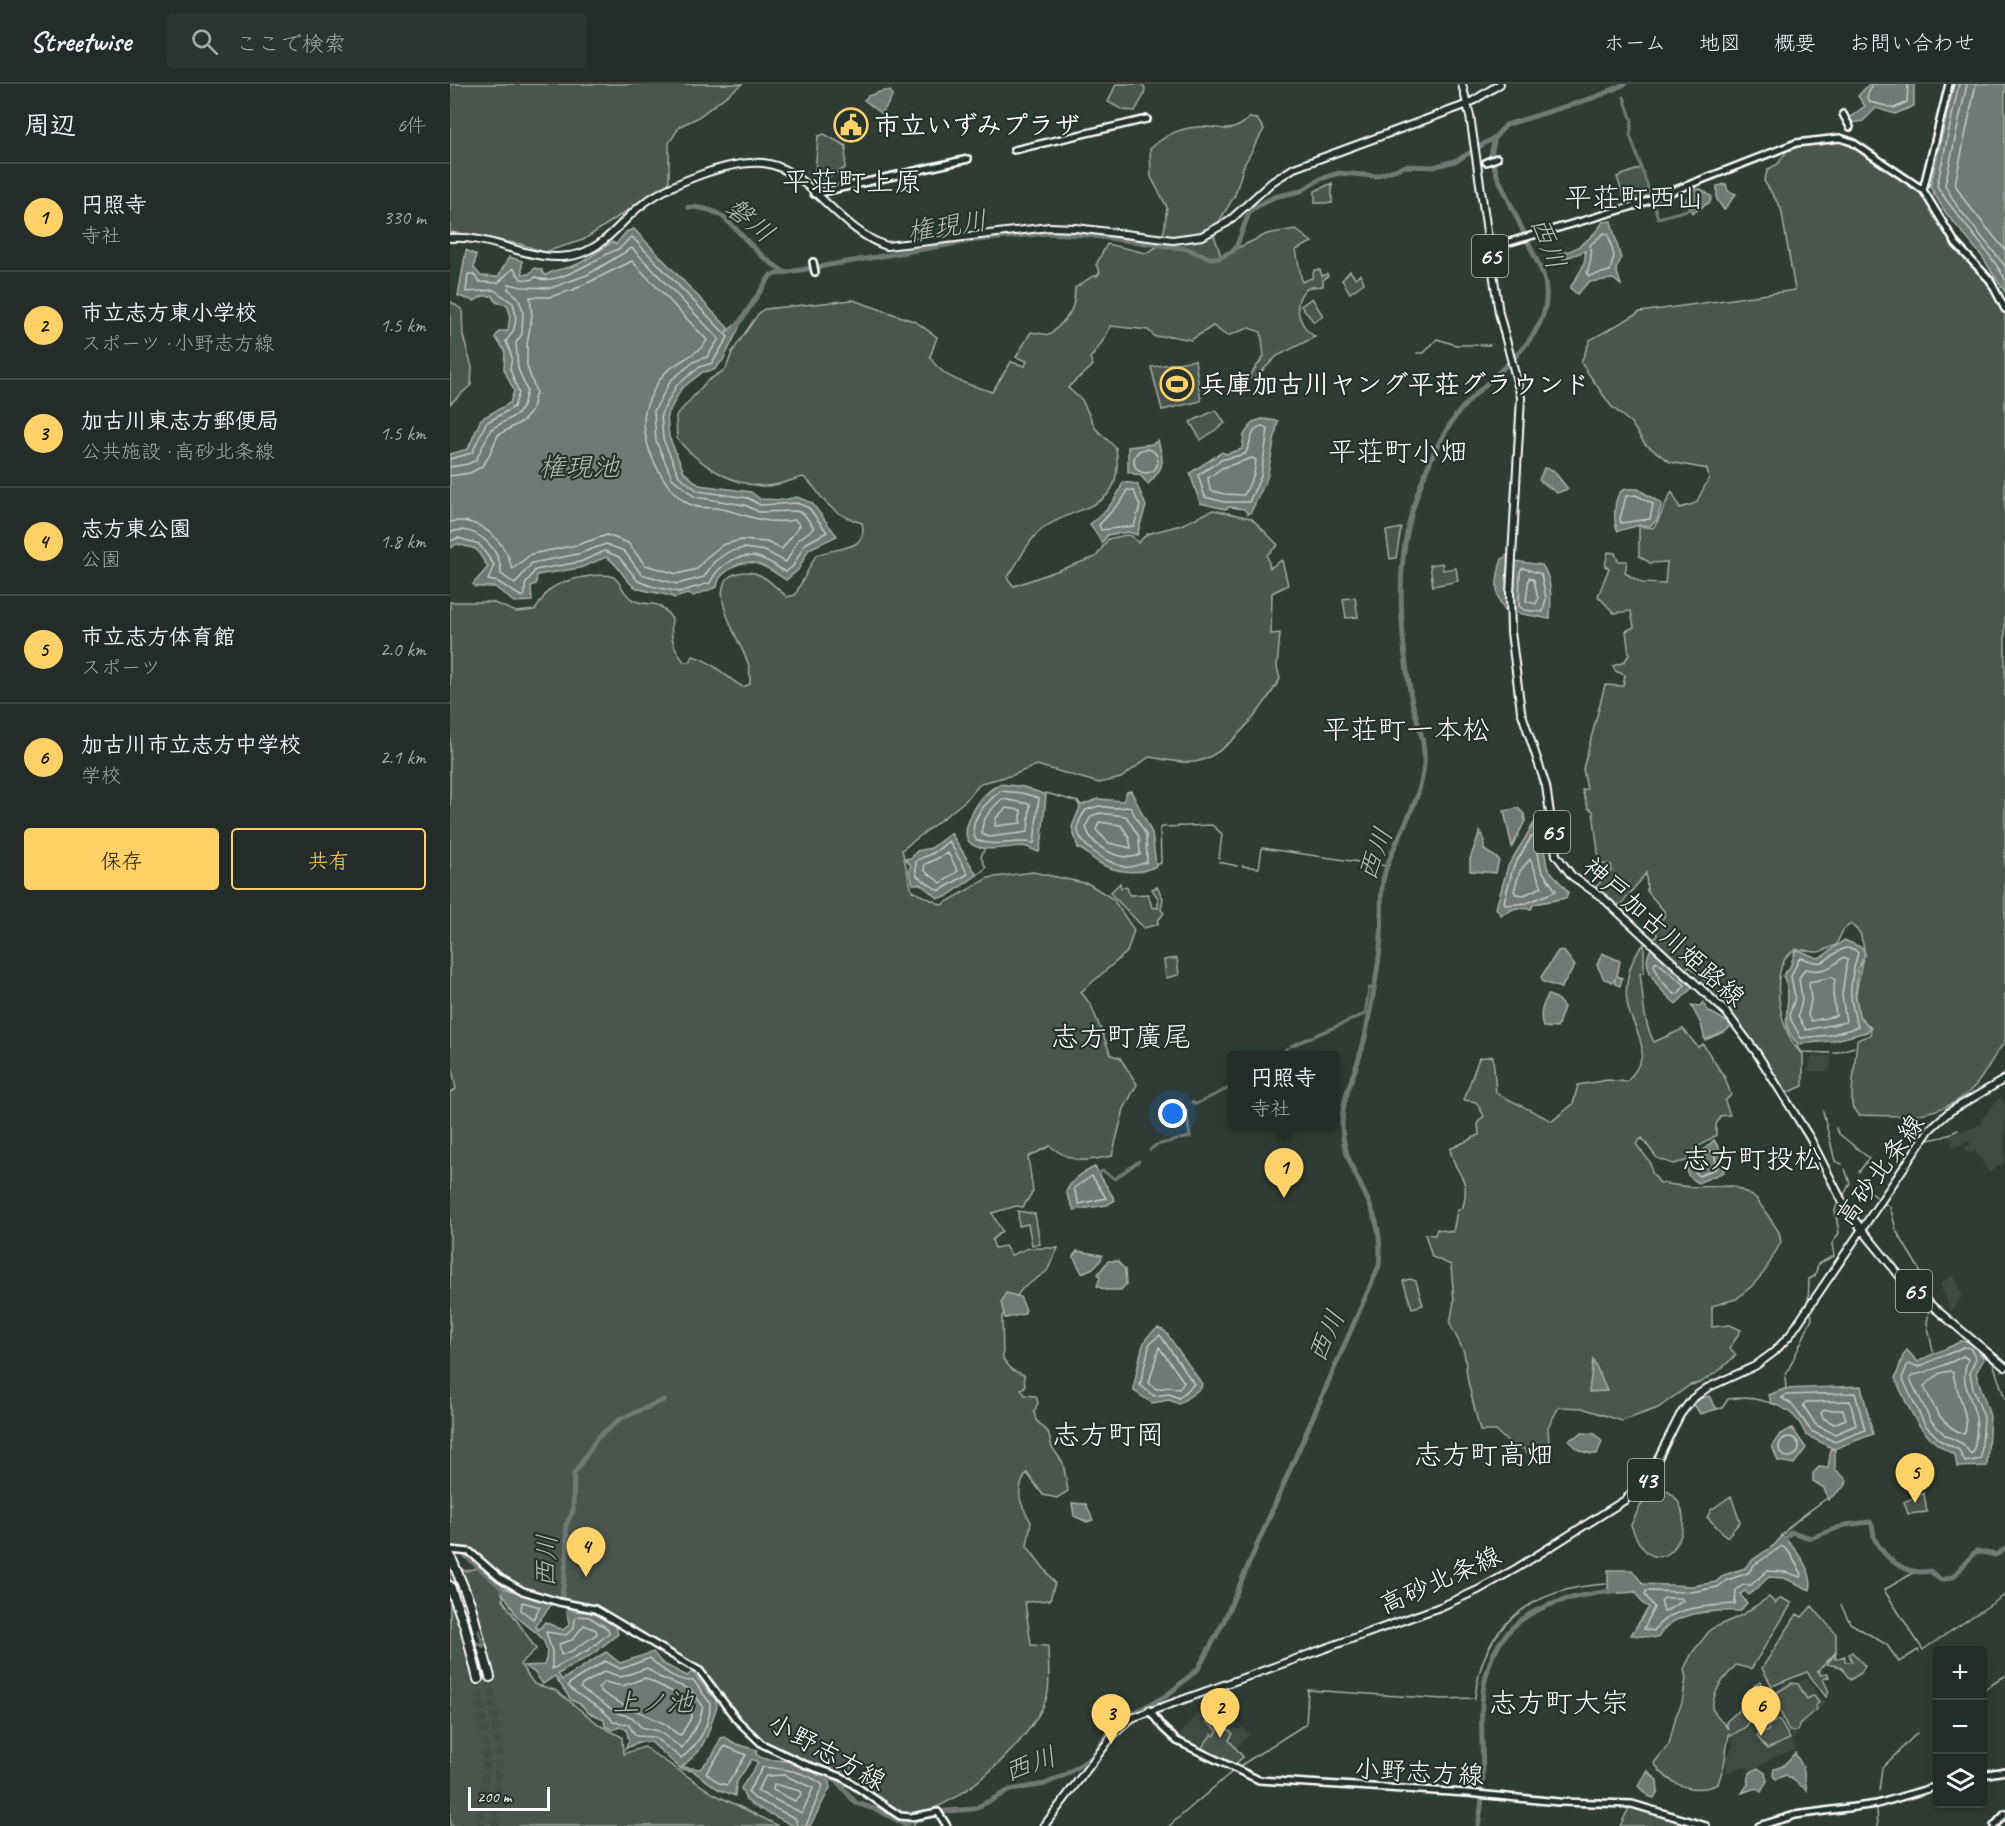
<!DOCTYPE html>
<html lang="ja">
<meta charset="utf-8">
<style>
:root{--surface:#232c28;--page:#2b3430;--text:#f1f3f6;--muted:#a3a7a8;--line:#404845;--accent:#ffd166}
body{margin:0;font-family:Caveat,"Klee One",sans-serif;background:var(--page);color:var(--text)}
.controls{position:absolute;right:18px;bottom:18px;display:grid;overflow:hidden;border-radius:6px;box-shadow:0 3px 9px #0003}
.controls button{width:54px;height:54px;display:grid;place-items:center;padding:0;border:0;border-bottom:2px solid var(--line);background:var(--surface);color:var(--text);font:30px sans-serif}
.scale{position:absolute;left:18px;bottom:15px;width:82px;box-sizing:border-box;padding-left:6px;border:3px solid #fff;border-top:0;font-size:16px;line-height:21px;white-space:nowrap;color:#fff;-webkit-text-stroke:4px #26332d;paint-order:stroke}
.you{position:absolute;left:723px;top:1030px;width:21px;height:21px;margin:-15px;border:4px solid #fff;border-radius:50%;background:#1a73e8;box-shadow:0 0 0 9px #1a73e833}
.badge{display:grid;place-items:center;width:39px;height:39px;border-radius:50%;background:var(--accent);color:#111;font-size:20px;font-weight:700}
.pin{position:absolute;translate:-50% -50px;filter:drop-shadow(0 2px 3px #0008)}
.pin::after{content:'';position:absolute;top:32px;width:21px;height:18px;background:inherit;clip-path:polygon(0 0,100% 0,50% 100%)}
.popup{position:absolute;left:778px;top:967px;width:111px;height:78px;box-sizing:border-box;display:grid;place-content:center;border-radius:6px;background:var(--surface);filter:drop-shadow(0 2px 4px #0005);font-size:20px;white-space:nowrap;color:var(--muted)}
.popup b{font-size:22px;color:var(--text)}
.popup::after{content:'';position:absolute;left:50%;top:100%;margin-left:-12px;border:12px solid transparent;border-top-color:var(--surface)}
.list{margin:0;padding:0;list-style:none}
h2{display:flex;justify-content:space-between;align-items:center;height:78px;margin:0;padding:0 24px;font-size:26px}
h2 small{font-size:20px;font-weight:400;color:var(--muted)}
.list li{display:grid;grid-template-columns:39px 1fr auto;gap:18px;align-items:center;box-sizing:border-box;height:108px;padding:0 24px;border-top:2px solid var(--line)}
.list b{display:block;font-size:22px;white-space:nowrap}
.list p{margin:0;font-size:20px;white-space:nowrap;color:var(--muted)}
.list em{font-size:20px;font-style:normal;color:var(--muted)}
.actions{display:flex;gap:12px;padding:18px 24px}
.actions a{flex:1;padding:14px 0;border:2px solid var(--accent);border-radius:6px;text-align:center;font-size:21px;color:var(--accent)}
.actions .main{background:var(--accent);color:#111}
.icon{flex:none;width:33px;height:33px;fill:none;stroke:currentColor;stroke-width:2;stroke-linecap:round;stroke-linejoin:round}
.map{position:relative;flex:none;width:1555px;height:1742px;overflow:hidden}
header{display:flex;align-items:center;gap:36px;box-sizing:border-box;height:84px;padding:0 30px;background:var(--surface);border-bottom:2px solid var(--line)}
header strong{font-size:28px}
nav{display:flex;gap:33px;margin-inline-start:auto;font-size:21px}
.search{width:420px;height:54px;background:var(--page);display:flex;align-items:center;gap:15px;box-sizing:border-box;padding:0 21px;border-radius:6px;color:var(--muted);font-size:22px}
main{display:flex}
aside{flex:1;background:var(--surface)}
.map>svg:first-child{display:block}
.built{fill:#3c4842}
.green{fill:#4a544f;stroke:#a4aaa7;stroke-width:1.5}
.water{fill:#707975;stroke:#a9afac;stroke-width:1.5}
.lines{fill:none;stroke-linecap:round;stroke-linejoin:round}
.shore{stroke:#c6c9c8;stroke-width:1.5}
.stream{stroke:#a9afac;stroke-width:1.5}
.canal{stroke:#707975;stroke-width:3}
.river{stroke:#707975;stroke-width:5}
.highway-tunnel{stroke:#444f49;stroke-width:8;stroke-dasharray:8 4;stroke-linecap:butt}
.secondary-casing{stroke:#fff;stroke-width:10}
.primary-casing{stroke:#fff;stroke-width:10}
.highway-casing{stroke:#fff;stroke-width:12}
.secondary{stroke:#26332d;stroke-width:5}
.primary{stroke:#26332d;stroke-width:6}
.highway{stroke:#26332d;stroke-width:8}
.primary-bridge-casing{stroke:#fff;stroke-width:10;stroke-linecap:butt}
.primary-bridge{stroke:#26332d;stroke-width:6}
.oneway{stroke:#727a76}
.labels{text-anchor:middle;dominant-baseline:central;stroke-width:4.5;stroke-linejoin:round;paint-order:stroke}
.shield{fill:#26332d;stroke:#bec2c0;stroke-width:1.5}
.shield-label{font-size:24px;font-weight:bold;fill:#fff}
.poi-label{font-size:26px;font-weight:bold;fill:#fff;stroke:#26332d;text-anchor:start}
.street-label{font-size:26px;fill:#fff;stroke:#26332d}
.water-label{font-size:27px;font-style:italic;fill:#b8bcba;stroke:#26332d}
.quarter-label{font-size:28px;fill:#fff;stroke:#26332d}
</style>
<header>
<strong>Streetwise</strong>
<div class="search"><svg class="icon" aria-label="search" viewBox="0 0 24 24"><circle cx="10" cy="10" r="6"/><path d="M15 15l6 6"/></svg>ここで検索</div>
<nav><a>ホーム</a><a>地図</a><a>概要</a><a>お問い合わせ</a></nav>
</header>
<main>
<aside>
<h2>周辺<small>6件</small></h2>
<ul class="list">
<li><span class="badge">1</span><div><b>円照寺</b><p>寺社</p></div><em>330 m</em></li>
<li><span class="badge">2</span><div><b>市立志方東小学校</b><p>スポーツ · 小野志方線</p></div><em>1.5 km</em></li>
<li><span class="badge">3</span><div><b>加古川東志方郵便局</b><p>公共施設 · 高砂北条線</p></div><em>1.5 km</em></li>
<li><span class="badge">4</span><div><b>志方東公園</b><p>公園</p></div><em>1.8 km</em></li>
<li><span class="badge">5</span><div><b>市立志方体育館</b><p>スポーツ</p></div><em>2.0 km</em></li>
<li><span class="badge">6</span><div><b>加古川市立志方中学校</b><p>学校</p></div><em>2.1 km</em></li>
</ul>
<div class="actions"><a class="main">保存</a><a>共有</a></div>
</aside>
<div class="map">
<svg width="1555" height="1742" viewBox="0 0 1555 1742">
<rect width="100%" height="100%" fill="#2f3b35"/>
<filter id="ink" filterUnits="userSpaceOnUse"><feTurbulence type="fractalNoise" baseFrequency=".0167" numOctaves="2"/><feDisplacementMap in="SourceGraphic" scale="12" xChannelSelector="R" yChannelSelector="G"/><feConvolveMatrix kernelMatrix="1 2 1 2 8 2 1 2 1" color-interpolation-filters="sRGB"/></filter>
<g filter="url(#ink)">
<path class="built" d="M1362,972H1381L1380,988L1358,987Z
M1549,1013L1555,1020V1077L1539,1089L1525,1067L1519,1070L1515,1064L1521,1061L1519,1057L1503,1064L1500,1051L1532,1040L1530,1037Z
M1503,1191L1512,1212L1501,1228L1490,1200Z
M1356,1593L1375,1619L1349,1644L1344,1656L1326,1619L1324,1607L1338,1598L1349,1599Z
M1320,1616L1346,1666L1329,1671L1302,1686L1292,1683L1276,1689V1676L1283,1661L1281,1654L1298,1643L1303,1630Z
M757,1619L764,1627L772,1619L779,1627L777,1630L786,1640L784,1643L788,1646L792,1643L800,1650L787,1663L796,1674L788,1677L783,1684L725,1655L750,1626L755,1632L760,1628L755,1622Z"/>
<path class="green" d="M0,0H292L247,34L230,42L219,59V99L133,156L95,168L70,160L0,148Z
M666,0H692L695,4L694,11L685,27L673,26L658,18Z
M799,34L807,35L814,45L794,81L785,111L763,148L771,172L817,150L845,145L862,158L846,166L852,198L862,194L864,186H870L872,192L877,190L878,192L873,196V202C866,204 859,201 854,207C841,221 851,244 865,253L827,272L803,296L799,293L814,272L811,248L799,244L777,252L763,242L741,256L721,252L705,253L698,246L660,242C660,247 644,271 640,274L643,281C637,289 625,295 618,304L632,316L646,345L666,364C675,427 634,418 595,443C578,454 569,479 557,494L564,502L646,473L658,455L676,451L682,452L688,459L697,450L731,441L763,426L801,434L828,461L817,471L820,484L832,476L838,501L822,509L821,550L830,549L827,583L830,595C814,622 778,672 745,678C732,680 713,675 699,673L671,694L649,699L587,681L563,691L531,699L515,717L452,766L462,807L492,821L538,794L583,788L639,800L663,815L684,846L677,868L631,908L641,921L661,971L670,974L687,1000L674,1025L662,1072C634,1078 623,1080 600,1062L578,1073L583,1107L573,1123L566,1122L542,1129L552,1147L542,1156L545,1164L555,1162L561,1171L579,1164H608L597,1187L572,1205L552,1232L553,1275L562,1286L574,1291L575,1303L571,1305L575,1311L586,1312L588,1319L584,1328L586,1336L598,1348L602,1363L613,1379L618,1407L607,1414L593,1411L577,1389C564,1407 570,1420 581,1438L577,1462L605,1499L600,1516L575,1518L581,1561L598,1562C598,1576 600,1593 598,1608C590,1650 499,1737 454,1729C443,1727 429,1714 419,1708L418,1683L403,1677L400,1694L367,1682L308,1655L256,1591L147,1524L77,1507L62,1500L17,1465L0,1462V1008L6,1005L0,972V518H42L66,528L85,526C90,520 95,508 102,504C113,496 155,486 165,494C172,501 174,511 183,516C202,525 205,511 222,535C220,553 223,563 234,578H240L243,572C263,577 275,593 293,603L300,600C300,594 300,588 299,582C293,561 252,502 285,490C308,482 321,499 337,513L345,511L366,471C385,463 419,468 412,439C396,434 383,428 372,414C365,406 363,399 353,393C341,396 325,403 312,402C279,400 248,379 227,355L226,332L257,297L276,285L282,268L308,230L314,225L403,216L409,218L466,238L487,253L480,273C493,296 519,300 542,308L561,278L575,282L577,277L566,273L581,248L600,251C617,234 625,229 625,204L643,192H647L650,188L646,181L657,160L696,169L707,163L714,147L717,123L701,93L700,65C714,52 727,45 746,43C768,40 779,54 799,34Z
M374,50L396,62L395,84L365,102V97L358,88H365L368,52Z
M1390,55L1464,102L1476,113L1501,154L1538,195L1555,229V958C1542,972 1536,991 1523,1004C1492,1035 1449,1033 1409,1031L1402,1022V1008L1407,956L1420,951L1421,944L1409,932L1406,911L1414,864L1410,849L1401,840L1393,846L1386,861C1381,863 1374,867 1368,868C1359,869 1352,862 1341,869C1317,884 1331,957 1353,970V1002L1334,1010L1290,942L1252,903L1256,898L1239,882L1234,887L1193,849L1203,856L1207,852L1205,842L1214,833V827L1197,807L1196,789L1171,821L1162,819L1144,805L1162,786L1161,781L1151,780L1149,776L1143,727L1138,724L1132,706L1137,705L1133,685L1155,601L1173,602L1175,591L1165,587L1163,582L1174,578L1179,571L1176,547L1184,543L1181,527L1164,529L1148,512L1159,484L1155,482L1158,468L1165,469L1168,477H1177L1175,489L1192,499L1215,500L1217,478L1200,479L1189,472V442L1203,444C1212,434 1214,419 1222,408L1230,424L1246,419L1259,394L1257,385L1220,378L1195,360L1181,339L1161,322L1131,279L1140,256L1190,228L1345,206L1331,124L1314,97L1318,85L1328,80L1340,62Z
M1191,84L1201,114L1177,123L1167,93Z
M882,99V119H865V107Z
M900,187L905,194L911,190L914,199L900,209L892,196Z
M862,214L873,232L864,238L851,222Z
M0,217L12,226L13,252L22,283L21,301L0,320Z
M745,276L751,317L712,326L701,283Z
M766,326L775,339L751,356L740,338Z
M951,444L946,474L940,475L936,447Z
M992,479L993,486L1006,484L1008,497L983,502L980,481Z
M905,513L908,533L896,534L893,515Z
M670,799L671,804L677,803L679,811L698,810L702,823L708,824V814L702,805L707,803L713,814L711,826L714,829L707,838L709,840L694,844L660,809Z
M1194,860V889H1190C1194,915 1192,935 1204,958L1233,945L1248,963L1253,960L1275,994L1281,1011L1275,1017L1280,1031L1270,1032L1266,1041V1051L1245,1065L1236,1077L1223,1080L1207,1074L1192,1054L1186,1060L1200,1078L1202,1089L1210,1099L1240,1103L1284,1102L1306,1114L1329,1148L1331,1158L1315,1187L1302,1202L1286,1215L1262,1222V1243L1280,1241L1291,1246L1280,1264L1286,1271L1271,1285L1250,1299L1240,1301L1208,1324L1172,1337L1132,1324L1109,1323L1098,1343L1099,1363L1083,1375L1074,1365L1062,1362L1046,1347H1030L1018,1298L1014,1268L1000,1240L1004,1217L1001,1181L982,1173L975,1150L985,1151L987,1145L1003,1148L1007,1127L1013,1123C1021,1090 1006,1095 1000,1065L1029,1051L1028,1038L1034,1032L1026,1018L1014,1016L1029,974L1043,972L1046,1009L1102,1037L1123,1020L1128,1001L1158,996L1177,998C1183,990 1191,980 1192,970C1193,956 1184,942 1180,930C1172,908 1178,876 1194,860Z
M727,874L729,891L716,894L714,876Z
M568,1127L585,1130L590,1160L582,1161L578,1140L569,1142Z
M960,1195L966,1197L973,1221L962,1224L953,1197Z
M1211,1404C1264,1425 1209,1522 1181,1441L1190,1422Z
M1474,1409L1477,1428L1458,1430L1454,1418Z
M1281,1412L1290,1438L1277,1453L1257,1433L1261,1426Z
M0,1480L16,1487L31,1483L53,1502V1516L86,1565L70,1580L84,1600L105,1606L151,1642L172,1653L173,1670L194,1663L264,1710L329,1742H0Z
M1319,1513L1325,1519L1331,1514L1342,1519L1301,1585L1286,1581C1273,1596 1264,1604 1262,1625L1278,1645L1276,1638L1292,1623L1305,1601L1311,1597L1319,1615L1301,1630L1297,1642L1281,1652L1279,1650L1274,1681L1268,1700C1244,1711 1218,1701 1204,1679L1219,1660L1226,1632L1232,1619L1236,1594L1234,1585L1242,1569L1261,1545L1292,1531Z
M1362,1522L1386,1550V1568L1367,1588L1370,1587V1591L1378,1590L1379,1593L1373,1595L1379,1608L1376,1613L1357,1588L1322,1602L1312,1584L1347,1530L1352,1533Z
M1402,1568L1415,1582L1411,1589L1400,1596L1391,1583L1377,1580L1386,1569L1385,1575L1395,1572V1578H1402L1399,1570Z
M1342,1599L1348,1600L1357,1615L1364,1611L1369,1618L1365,1622L1367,1625L1349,1640L1348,1647H1339L1326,1618V1609Z
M769,1626L782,1637L776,1644L783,1650L779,1656L793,1673L783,1682L750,1666L762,1650L764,1652L768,1647L756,1638Z
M1329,1635L1340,1655L1317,1665L1307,1652L1319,1646L1317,1642Z
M1180,1722L1250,1742H1170Z"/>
<path class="water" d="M1419,0H1464V22L1445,30L1426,24L1413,37L1403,39L1399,34L1415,22L1408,12Z
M1504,0H1555V208L1531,171L1496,129L1480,103Z
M433,7H440L443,11L432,30L414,16L418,12Z
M1276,100L1278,107L1286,110L1274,126L1267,116V102Z
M1245,105H1251L1262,113L1260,118L1243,129L1235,116Z
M1161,137L1171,175L1166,185L1171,201L1163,195L1139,198L1127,210L1120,204C1127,192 1137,181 1135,167L1113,175L1108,169C1126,169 1143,153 1153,138Z
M184,145L278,244L276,248L285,241L289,244L273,276L264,286L253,288L231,305L217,332L219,353L234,388L249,401L301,408L310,415L333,416L347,413L362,419L387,452L359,465L348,486L336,496C318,484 300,470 280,485C272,491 269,492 267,503L243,512L237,510L225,514C212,508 197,509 185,503C172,495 170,480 156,473L130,484L87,491L86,500L81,502L82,517L64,518L45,503H25L23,500L38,483L26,465L7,460L0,464V370L18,365L31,335L60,319L64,307L54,285L55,267L45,253L50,247H58L60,230L57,221L46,218L43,212H33L24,217L8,212L16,166L26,171L24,184L31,192L48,193L59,173L72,177V190H79L85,184L92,186L93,190L96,191C105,184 118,185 128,180C140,174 151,165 162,158L166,160L176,148Z
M812,335L828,337L817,394L801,428L798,430L794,425L780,423L775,425L750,419L740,389L772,368L776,370L792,365L794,351L803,338Z
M708,356C714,379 715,383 698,400L691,392L678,388V363L703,360Z
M1094,384L1103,386L1118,405L1107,409L1089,396Z
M673,398L687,400L696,422L687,451L678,448L657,451L652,459L640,440C655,429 667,416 673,398Z
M1188,405L1212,420L1207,436L1200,442L1190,441L1168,447C1163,439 1163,412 1173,406C1177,404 1184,405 1188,405Z
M1060,469L1057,528C1043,515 1046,493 1052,475Z
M1064,477L1092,481C1103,496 1101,518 1100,535L1062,528Z
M550,700L574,703L596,711L592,755L589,768C582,766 577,762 572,762C552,764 502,775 520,734C526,720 536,707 550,700Z
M681,707L702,749L706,782C690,791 665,789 648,778C640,774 637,767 628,764L622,743L630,723L627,717L632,721L648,715L673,717L677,708Z
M1068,724L1074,730L1075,737L1062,763L1054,727Z
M1089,731L1097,783L1118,808L1116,814L1084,820L1081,825L1066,824L1051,831L1046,824L1058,782Z
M1030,747L1034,756V766L1049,775L1046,789L1020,787V775Z
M501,749L527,791L496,813L488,814L470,800H463L459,786L461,781L454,775L461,774L467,767L481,764Z
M1394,856L1413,864L1415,870L1408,885L1405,911L1409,932L1420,944L1417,948L1381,957L1348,960C1324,937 1347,917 1333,892L1340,883L1346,865L1367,874L1373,872Z
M1202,864L1245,901L1226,920C1212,908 1187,883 1202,864Z
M1113,866L1125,882L1111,904L1093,898L1091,893L1108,867Z
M1152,869L1170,877L1167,892L1172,894L1170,902L1165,900V895L1163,898L1154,895L1147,881Z
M1098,911L1106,914L1114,923L1107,944L1093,943C1089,930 1092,922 1098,911Z
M1253,918L1257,926L1282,941L1276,947L1255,956L1251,940L1241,921L1250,922Z
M1264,1056L1270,1066L1274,1088L1248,1099L1238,1091L1237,1082Z
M645,1083L665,1116L657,1121L624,1126L616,1108C622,1095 632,1089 645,1083Z
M627,1167L652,1171L651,1176L643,1184L632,1189L623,1172Z
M658,1177H667L675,1185L676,1200L671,1206H655L647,1202L650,1194L648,1190Z
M556,1209L570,1213L576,1226L574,1230L555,1234L551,1218Z
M708,1244L715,1247L752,1300L751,1304L729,1320L719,1316L702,1319L684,1307C683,1302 692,1263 694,1258C697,1252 702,1248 708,1244Z
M1511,1257L1523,1258L1534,1275L1526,1289L1540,1332L1537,1382L1507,1383L1505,1371C1469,1354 1461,1328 1445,1294C1450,1285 1450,1273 1457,1266L1468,1278C1482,1268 1497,1266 1511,1257Z
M1143,1275L1157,1307L1139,1308Z
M1411,1302L1423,1350L1384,1365L1356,1351C1348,1333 1339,1325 1321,1319L1319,1311L1334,1305Z
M1259,1312L1267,1325L1250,1330L1244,1320L1251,1314Z
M1342,1344L1356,1364L1344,1380L1328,1377L1322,1362L1330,1350Z
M1132,1349L1145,1350L1152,1358L1147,1370C1135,1370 1125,1366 1119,1356Z
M1381,1365L1385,1366V1385L1397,1396L1396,1401L1378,1416L1374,1404L1363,1397V1389L1369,1383L1378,1384Z
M622,1419L636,1420L643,1436L637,1438L624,1432Z
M1331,1451C1344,1462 1365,1488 1360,1506L1334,1494L1319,1493L1299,1511L1295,1507L1290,1510L1297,1519L1290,1527C1265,1526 1220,1527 1208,1554L1181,1551L1199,1523L1193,1520L1186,1508L1158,1510V1486H1182L1193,1500L1242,1502L1266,1498L1274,1491L1295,1484C1303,1471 1327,1465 1331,1451Z
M54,1504L102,1520L85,1542L88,1546L95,1538L113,1546L119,1541L117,1527C144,1528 140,1526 166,1543L168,1550L143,1570L108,1590L112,1596L156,1568L170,1579L203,1568L212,1579L237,1592L242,1588L244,1590L266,1616L267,1622L257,1652L249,1667L232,1683L250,1685L263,1671L271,1654L275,1653L286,1660L307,1666L306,1670C316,1678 323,1675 335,1677C348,1678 369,1691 379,1698L380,1704L360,1742H344L305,1722L296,1716L291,1704L308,1679L302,1675L286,1699L285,1712L268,1705L243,1687L231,1685L201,1658H188L175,1665L179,1656L176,1645L170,1643L163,1646L155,1642L154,1635L139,1629L130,1620L121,1616L105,1592L93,1600L84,1588L74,1582L94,1581C107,1550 71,1544 64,1528C61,1521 58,1516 52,1509Z
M1345,1669L1353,1683L1357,1706L1336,1691L1326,1695L1323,1692L1324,1685L1333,1682Z
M1308,1684L1315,1689L1317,1697L1311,1708L1306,1704L1292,1709L1298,1700C1296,1691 1300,1688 1308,1684Z
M1198,1687L1207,1696L1208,1707L1204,1714L1198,1712L1188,1702Z"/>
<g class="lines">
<path class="shore" d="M1423,0L1417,12L1420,18L1444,24L1457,18L1458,0
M1509,0L1487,102C1507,135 1537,162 1555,195
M1517,0L1495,101L1507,122L1555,182
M1526,0L1505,100L1515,117L1555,166
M1154,149L1158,150L1164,172L1160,187L1139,192L1137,189L1141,175L1140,161Z
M812,342L818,345L811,392L799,418H774L755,413L748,391L771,376L795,370C801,361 800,345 812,342Z
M684 377a12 12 0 1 1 24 0a12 12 0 1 1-24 0Z
M802,374L806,376L804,390L794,411L774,410L760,406L758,394L772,384Z
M0,375L22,369L36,339L64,323L69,309L60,285L62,273L56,257C66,247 68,234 63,219L44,206L16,208L18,190H23L30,198L48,199L63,184L71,195L80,196L86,193C105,205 149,172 168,165C173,163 177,155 182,153L278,253L262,279L250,283L227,301L211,330L213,355L229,392L248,407L298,414L310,421L347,419L359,424L377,448L355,460L343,482L336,488C329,485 323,479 315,476C293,465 269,479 260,499L229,508L201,502L188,497L169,473L155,467L130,478L85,486L75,501V511L72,513L48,498L38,496L44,481L29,460L8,454L0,457
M0,383L18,380L26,376L41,345L68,330L73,322L77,307L68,284L66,259L72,250L73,227L68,213L58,205L59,200L72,203L101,204L137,191L182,164L269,255L257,273L245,277L221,296L204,327L206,357L222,394L245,413L295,421L309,428L346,427L354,430L364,444L348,456L336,478L315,467L294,464L278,468L264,478L254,493L227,500L191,490L174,467L156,460L128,470L82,479L65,500L51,490C52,466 26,439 0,448
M0,392L20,389L31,383L38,374L48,351L73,337L81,328L86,308L77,282V261L82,231L80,213H99L123,206L182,177L257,256C252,268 226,278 215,289C206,298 202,310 197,321C185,350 212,406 239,420C248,425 256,423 266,424C297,429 312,442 345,436L350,441L332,465L316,458L291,456L272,461L257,473L247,485L227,490L195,481L178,459L157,451L127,461L81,470L63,485C60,481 60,477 58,472C47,450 26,433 0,438
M677,406L684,407L690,422L684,442L651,446L649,441L673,415Z
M1176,412L1186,411L1203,420L1200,435L1171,439L1170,435Z
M1073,484L1091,490L1096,514L1093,528L1074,526L1069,522L1070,487Z
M1079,493L1084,496L1088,515L1086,520L1076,517Z
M550,707L572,709L589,714L584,759C565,755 545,764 526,756C516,737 537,718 550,707Z
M552,715L580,720L578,748L539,753L532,750C530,736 542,724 552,715Z
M649,722L663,724L680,723L696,751L697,778C691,780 681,784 674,783C657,778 627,762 628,743C628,737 633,730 636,726Z
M556,724L571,726V739L545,742L546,734Z
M650,729L676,732L689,753L690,771C670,778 640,763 636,742L641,732Z
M649,738L671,741L679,753L681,764L659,759L646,746Z
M1085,752L1091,785L1106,807L1077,819L1056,821L1054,818L1063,784L1081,753Z
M499,757L518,790L489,807L467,792C462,771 470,777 483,769C489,766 494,760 499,757Z
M498,769L508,787L491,799L475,787L474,781Z
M1080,775L1092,803L1074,811L1066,810L1064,807L1070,787Z
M1395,864L1404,865L1408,869C1399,899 1398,914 1408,943L1380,951L1351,954L1341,936L1340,929L1345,913L1341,892L1349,875L1352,874C1379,885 1373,873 1395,864Z
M1393,873L1397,876L1392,911L1396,938L1356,946L1348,932L1352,916L1349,894L1355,885C1371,889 1381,885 1393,873Z
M1206,877L1235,901L1228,910H1224L1211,896L1204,881Z
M1382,893L1385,896L1383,910L1386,932L1361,937L1358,931L1361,916L1359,898Z
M1259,1067L1264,1068L1267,1084L1249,1092L1243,1085Z
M642,1092L656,1114L629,1120L624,1104Z
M710,1251L744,1300L729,1314L719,1310L704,1312L690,1301L700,1259Z
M709,1263L734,1298L729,1305L719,1303L706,1305L699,1299Z
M1513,1263L1520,1264L1526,1274L1520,1289L1523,1305L1534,1333L1531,1375L1515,1378L1509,1366L1491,1357L1475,1341L1452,1294L1458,1280L1470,1283C1484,1274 1499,1271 1513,1263Z
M1513,1272L1518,1275C1508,1298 1522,1312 1526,1334C1528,1344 1525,1357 1524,1367L1521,1370L1513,1360L1495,1351L1481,1337L1460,1295L1463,1291C1471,1291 1505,1277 1513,1272Z
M1500,1287L1503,1289C1505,1305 1522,1337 1514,1350C1491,1342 1483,1322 1474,1302L1490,1289Z
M1405,1309L1415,1346L1385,1358L1361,1347L1343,1321L1332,1314L1336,1311Z
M1400,1317L1406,1341L1385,1350L1366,1341L1353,1321L1356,1318Z
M1374,1326H1393L1396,1335L1384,1340L1373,1334L1371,1329Z
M1329 1363a10 10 0 1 1 20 0a10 10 0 1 1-20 0Z
M1332,1462L1339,1468L1352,1490L1351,1493L1335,1488L1317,1487L1301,1501H1293L1286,1506L1285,1520C1260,1522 1219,1522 1204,1547L1194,1545L1204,1523L1195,1511L1196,1507L1242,1508L1268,1503L1277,1496L1298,1489L1304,1481Z
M1214,1514H1231L1233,1517L1214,1528L1211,1517Z
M72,1518L90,1523L83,1535L71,1526Z
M128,1532L139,1533L158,1545L159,1549L140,1565L102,1585V1567L96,1548L116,1551L124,1544L125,1534Z
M134,1541L146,1546L147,1550L122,1567L111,1571L109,1560L122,1556Z
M200,1574C211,1586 228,1598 244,1597L260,1619C261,1640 248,1662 231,1674L204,1653L186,1652L178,1640L163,1638C156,1624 130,1615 118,1602L120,1599L155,1577L171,1585Z
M197,1584L209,1593L241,1606L253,1622L249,1638L232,1664L208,1647L191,1643L182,1633L167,1629L130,1604L132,1601L155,1587L171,1593Z
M195,1594L235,1614L243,1625L241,1634L231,1651C224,1650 220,1642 213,1639C196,1630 160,1618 148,1604L155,1598L172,1602Z
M275,1662L296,1671L277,1701L269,1699L256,1689Z
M334,1691L363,1704L352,1729L307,1707L316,1692Z
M324,1700L350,1707L351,1711L345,1717L323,1706Z
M348,1742L345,1734L304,1714L298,1708L313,1683C334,1685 355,1687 373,1701L356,1742"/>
<path class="stream" d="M967,269H974L987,255L1006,261H1040
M593,711L596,709L628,718
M769,778L787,782
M706,781L711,779L710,744L713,743L762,741L772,750L769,775
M792,782L809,784L812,764L937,782
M527,791L536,784L531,773L534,766
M1346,961L1352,968L1380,969
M1384,969L1404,963
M1373,1027L1385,1077L1392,1080
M1386,1044L1388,1049L1419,1074L1409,1088
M1477,1056L1493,1053L1508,1046
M1409,1094L1426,1113
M1393,1113L1400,1099L1395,1085
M1435,1120L1440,1123L1446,1145
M1447,1148L1468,1183
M1469,1185L1475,1201
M1477,1204L1480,1218
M1358,1220L1359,1195L1365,1192L1368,1180L1384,1172L1382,1160L1389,1149L1385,1126L1389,1116
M1479,1226L1477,1239L1483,1267
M1531,1270L1543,1279L1555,1315
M1336,1306L1335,1293L1362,1235L1361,1227
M1267,1325L1272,1324L1278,1315L1296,1313L1322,1319
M1332,1453C1334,1443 1367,1422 1377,1414
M1465,1488L1434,1506L1473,1566
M1391,1521L1400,1539L1437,1561L1449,1578L1468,1566L1469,1568
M1474,1565L1555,1511
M1532,1607L1555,1592
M1485,1634L1488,1633
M788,1683L856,1640L858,1606L993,1615L1025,1614C1032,1539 1084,1504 1156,1500
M1429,1707L1432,1684L1467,1649
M1427,1724L1428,1742
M463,1742L467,1737
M719,1742L784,1686"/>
<path class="canal" d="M1174,13L1182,37L1180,51L1201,112
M1203,118L1208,134L1241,125
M841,962L915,930L919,904H923
M832,972L837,964
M742,1018L746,1020L783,1002
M730,1055L740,1053L736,1026
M700,1066L706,1061L727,1056
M646,1090L653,1087L665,1095L689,1077
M11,1469L53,1506"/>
<path class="river" d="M238,123C274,123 280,141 304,164C313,174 323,180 334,188
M284,247L321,191L526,156L598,149L637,151L738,165L760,174H769L783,167L787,161L800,126L824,113L851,107L870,95L889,89L926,92L956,82L983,83L1008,76L1045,53
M1331,1459L1341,1448L1361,1454L1395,1441L1420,1438C1425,1444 1422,1450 1425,1456C1436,1476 1457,1492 1480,1487L1491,1496L1503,1493L1526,1467L1546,1471L1555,1465
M121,1532L112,1512L117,1469L116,1441L123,1427L124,1390L148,1353L170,1335L214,1316
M369,1695L376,1693L387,1697L406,1719L428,1726L454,1740L496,1727L524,1725L560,1706L595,1700L615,1691L641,1674L661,1646L674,1634L716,1612L748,1585L773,1539L929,1182C937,1118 892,1093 892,1040C892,1008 911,979 916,948C922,917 929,884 931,853C933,829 928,808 936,785C948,748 971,719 974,680C976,655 966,637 961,613C952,561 946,495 958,444C966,407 982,367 1003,336C1033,291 1114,255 1093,190L1047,91L1041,71L1045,53L1056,41L1146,13L1175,0
M1028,1742C1037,1701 1030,1660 1032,1619C1037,1537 1091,1515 1162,1507"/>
<path class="highway-tunnel" d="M40,1593L49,1672L45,1742
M28,1595L36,1672L31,1742"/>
<g class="secondary-casing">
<path id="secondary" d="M1393,30L1400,43
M564,66L697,35
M1036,78L1047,74
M1473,106L1499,0
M364,110L518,75
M1039,164L1187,121L1346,59L1390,54L1402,58L1473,106L1506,160L1540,196L1555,225
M363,178L365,188
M0,1466L20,1468L50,1494L73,1507L109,1518L145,1525L241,1582L250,1587L287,1636L312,1660L354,1680L392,1693L450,1732L461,1733L488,1728L497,1742
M699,1626L713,1644L727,1657L809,1696L1017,1709L1109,1718L1182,1720L1256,1742
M1532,1691L1555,1687
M1309,1742L1345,1731L1427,1720L1488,1702
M1544,1742L1555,1730"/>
</g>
<g class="primary-casing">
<path id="primary" d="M1012,0L1020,32L1049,229L1071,313L1060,509L1061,548L1071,627L1096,702L1106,771L1122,792L1153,814L1276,928L1306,968L1360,1054L1397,1127L1457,1201L1555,1283
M0,154C44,150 85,183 129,170C155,162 169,140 189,123C216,101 284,73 319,80C358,87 393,149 437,162L599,143L626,144L723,156L752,152L778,138L822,98L844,84L1018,20L1050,0
M594,1742L663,1651L682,1634L990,1523L1028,1506L1067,1484L1175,1416L1201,1388L1230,1331L1242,1315L1257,1304L1305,1282L1324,1268L1340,1251L1480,1045L1499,1028L1555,995"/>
</g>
<g class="highway-casing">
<path id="highway" d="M0,1471L20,1519L40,1593
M0,1502L15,1543L28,1595"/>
</g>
<use href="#secondary" class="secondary"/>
<use href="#primary" class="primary"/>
<use href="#highway" class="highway"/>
<g class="primary-bridge-casing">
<path id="primary-bridge" d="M1359,1223L1360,1221"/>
</g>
<use href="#primary-bridge" class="primary-bridge"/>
</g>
<defs><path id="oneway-shaft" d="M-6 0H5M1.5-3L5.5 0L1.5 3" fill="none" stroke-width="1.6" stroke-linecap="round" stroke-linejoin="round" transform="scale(1.5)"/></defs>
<use class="oneway" href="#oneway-shaft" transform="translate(31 1555) rotate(75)"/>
</g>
<defs>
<g id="civic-ring" transform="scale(1.725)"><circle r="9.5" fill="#26332d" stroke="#ffd166" stroke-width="1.5"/><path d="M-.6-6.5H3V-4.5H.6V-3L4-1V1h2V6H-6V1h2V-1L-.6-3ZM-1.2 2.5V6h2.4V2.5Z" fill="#ffd166"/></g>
<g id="stadium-ring" transform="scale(1.725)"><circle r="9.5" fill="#26332d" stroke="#ffd166" stroke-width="1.5"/><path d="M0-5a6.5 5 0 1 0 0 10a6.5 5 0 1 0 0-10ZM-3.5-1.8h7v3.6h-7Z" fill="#ffd166"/></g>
</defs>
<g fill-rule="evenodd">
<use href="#civic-ring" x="401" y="41"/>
<use href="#stadium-ring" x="727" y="300"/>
</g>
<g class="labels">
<g class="shield">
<rect x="1022" y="151" width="36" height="42" rx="4.5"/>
<rect x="1084" y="727" width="36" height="42" rx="4.5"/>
<rect x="1446" y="1186" width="36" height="42" rx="4.5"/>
<rect x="1178" y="1375" width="36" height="42" rx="4.5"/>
</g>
<g class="shield-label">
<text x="1040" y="172">65</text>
<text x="1102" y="748">65</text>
<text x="1464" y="1207">65</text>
<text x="1196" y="1396">43</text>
</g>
<g class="poi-label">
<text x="424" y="41">市立いずみプラザ</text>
<text x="750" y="300">兵庫加古川ヤング平荘グラウンド</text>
</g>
<g class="street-label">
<text transform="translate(1214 848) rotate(42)">神戸加古川姫路線</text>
<text transform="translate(1430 1086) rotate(-54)">高砂北条線</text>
<text transform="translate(990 1496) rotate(-24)">高砂北条線</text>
<text transform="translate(377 1668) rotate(29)">小野志方線</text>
<text transform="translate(969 1688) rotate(3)">小野志方線</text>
</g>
<g class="water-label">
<text transform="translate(300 136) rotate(39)">磐川</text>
<text transform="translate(497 142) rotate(-9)">権現川</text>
<text transform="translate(1098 159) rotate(69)">西川</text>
<text x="129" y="383">権現池</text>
<text transform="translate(925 770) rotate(-70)">西川</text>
<text transform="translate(876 1252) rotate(-66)">西川</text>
<text transform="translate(96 1477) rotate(-88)">西川</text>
<text x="203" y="1618">上ノ池</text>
<text transform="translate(580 1680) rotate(-20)">西川</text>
</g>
<g class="quarter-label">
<text x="402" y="97">平荘町上原</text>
<text x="1184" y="113">平荘町西山</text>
<text x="948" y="367">平荘町小畑</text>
<text x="956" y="645">平荘町一本松</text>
<text x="671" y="952">志方町廣尾</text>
<text x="1302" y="1074">志方町投松</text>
<text x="658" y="1350">志方町岡</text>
<text x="1034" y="1370">志方町高畑</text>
<text x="1109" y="1618">志方町大宗</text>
</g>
</g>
</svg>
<div class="controls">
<button>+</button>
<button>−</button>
<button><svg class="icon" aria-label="layers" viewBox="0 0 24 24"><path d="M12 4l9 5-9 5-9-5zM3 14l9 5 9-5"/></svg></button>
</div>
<div class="scale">200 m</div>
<div class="you"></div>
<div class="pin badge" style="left:834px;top:1114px">1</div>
<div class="popup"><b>円照寺</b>寺社</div>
<div class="pin badge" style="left:770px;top:1654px">2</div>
<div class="pin badge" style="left:661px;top:1660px">3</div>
<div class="pin badge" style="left:136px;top:1493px">4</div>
<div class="pin badge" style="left:1465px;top:1419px">5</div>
<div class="pin badge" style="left:1311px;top:1652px">6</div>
</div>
</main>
